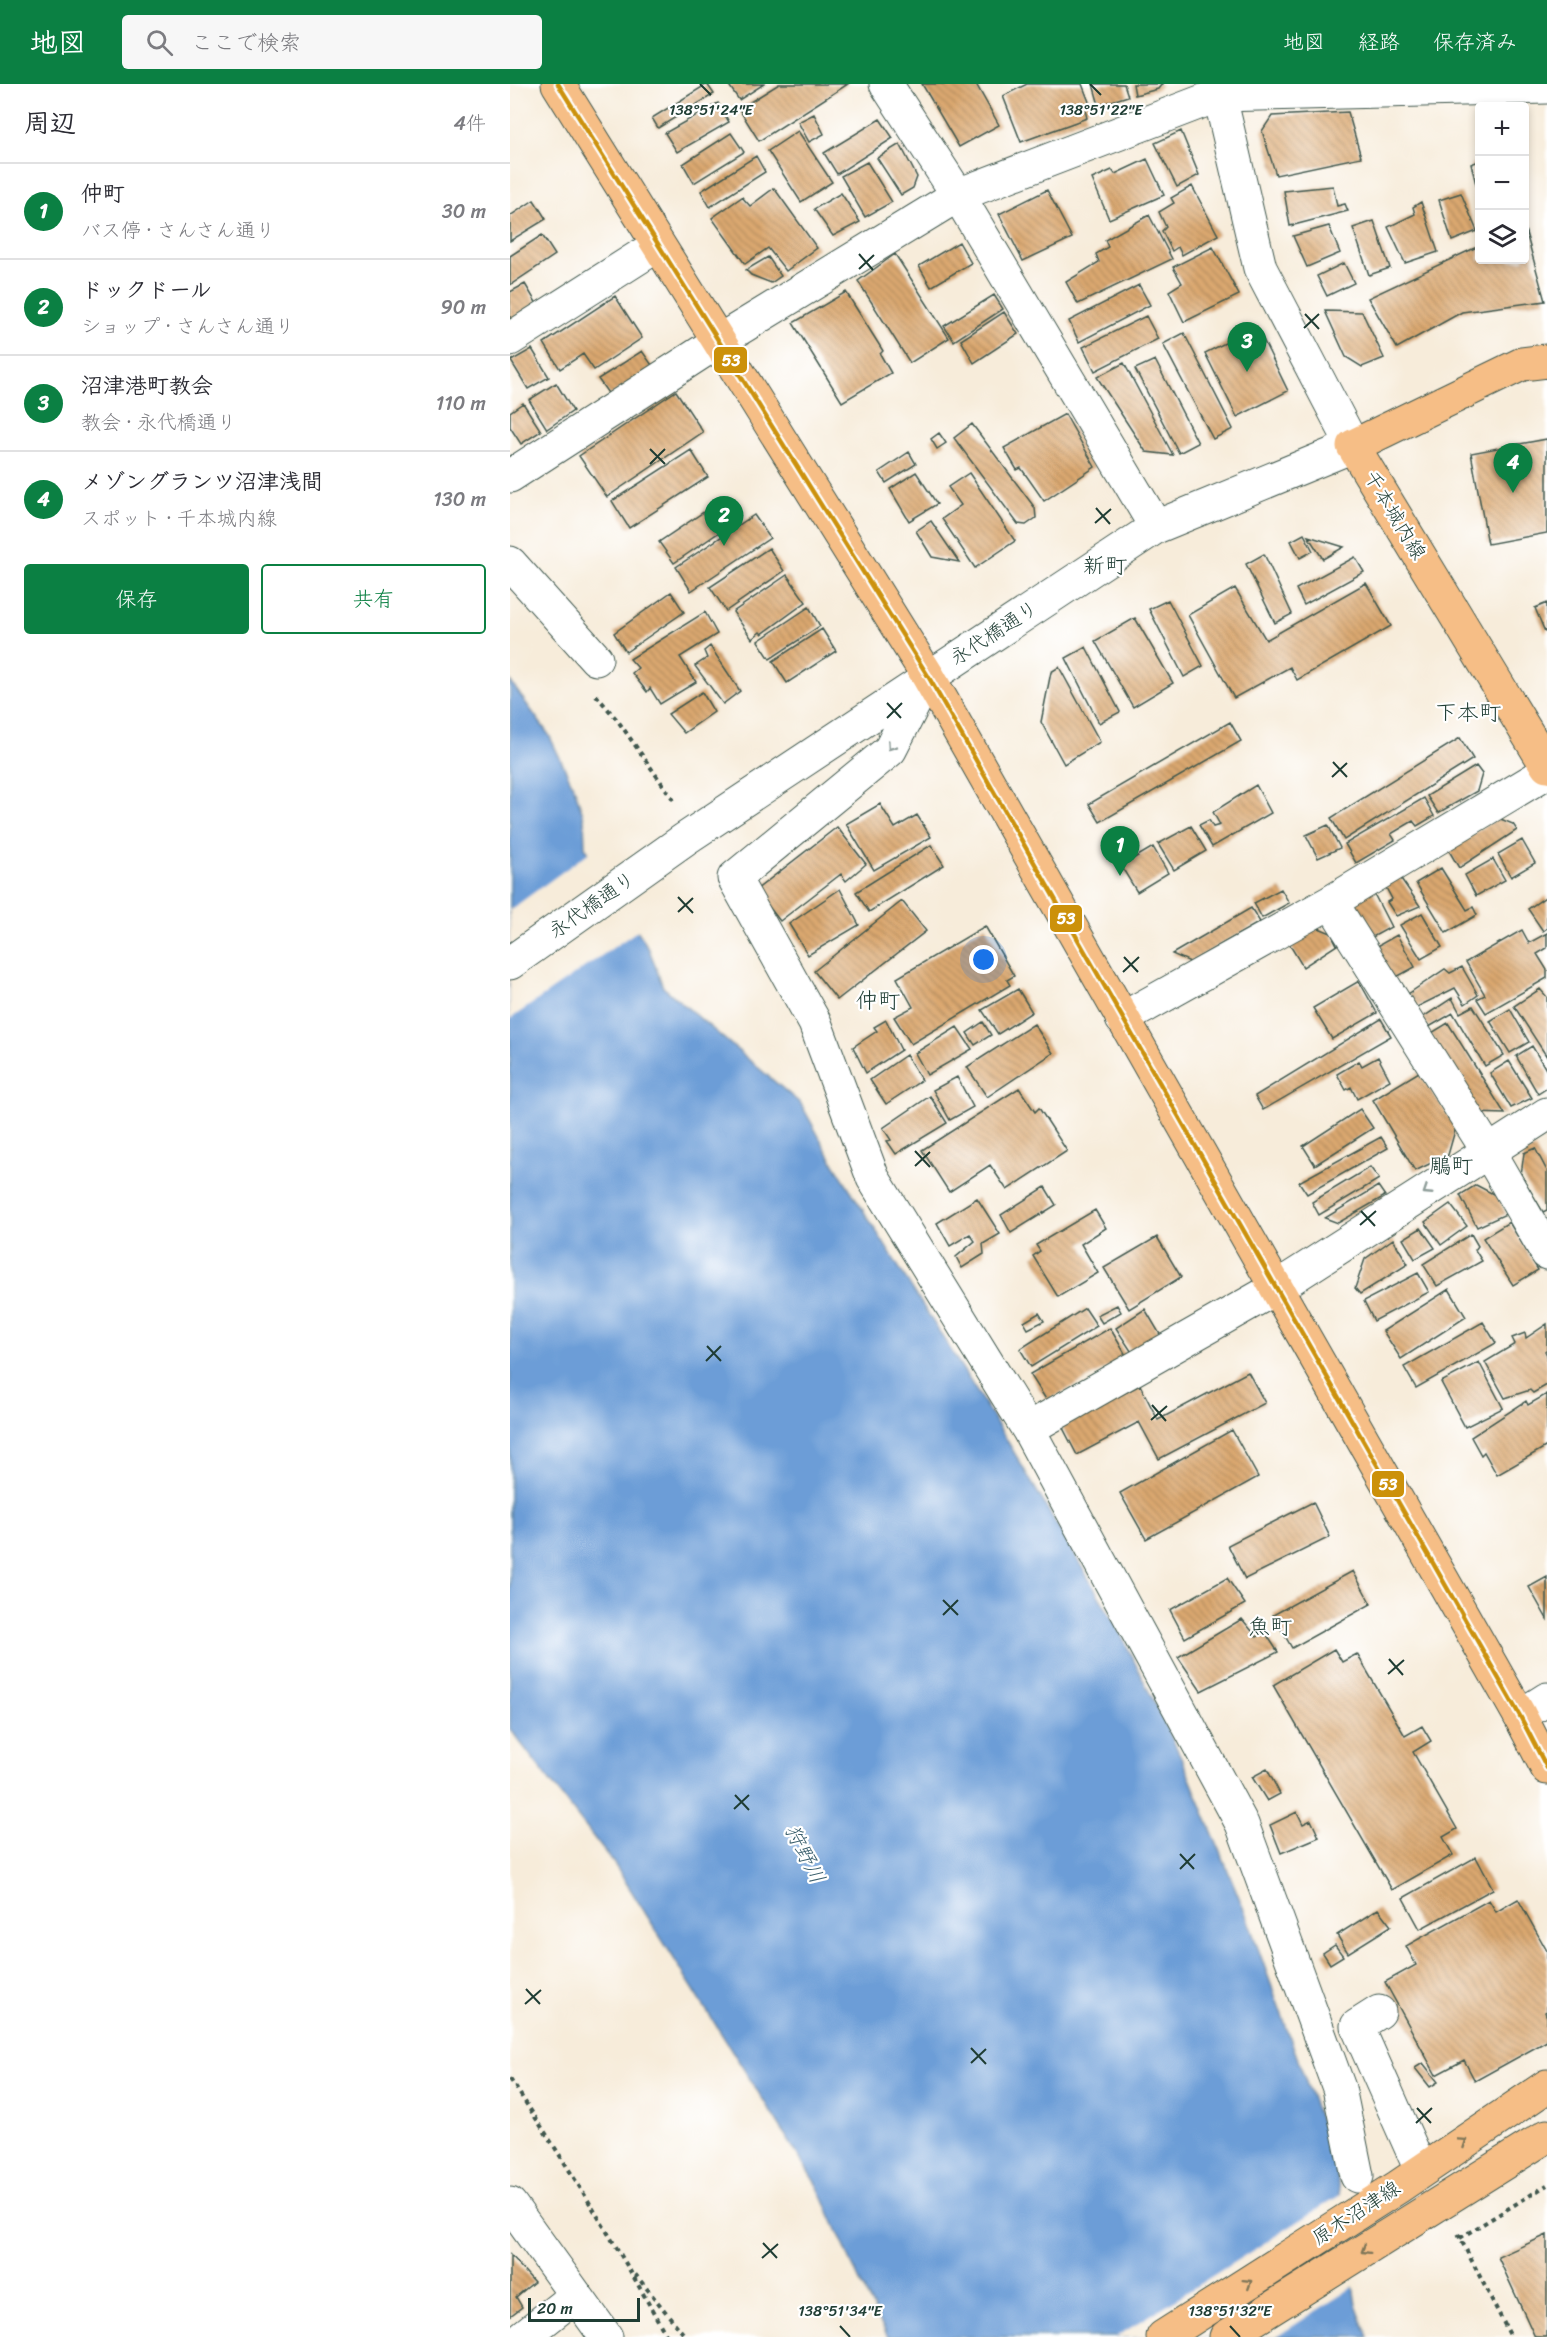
<!DOCTYPE html>
<html lang="ja">
<meta charset="utf-8">
<style>
:root{--surface:#fff;--page:#f7f7f7;--text:#2b2b33;--muted:#7c7c81;--line:#e1e1e2;--accent:#0b8043}
body{margin:0;font-family:Sriracha,"Klee One",sans-serif;background:var(--page);color:var(--text)}
.controls{position:absolute;right:18px;top:18px;display:grid;overflow:hidden;border-radius:6px;box-shadow:0 3px 9px #0003}
.controls button{width:54px;height:54px;display:grid;place-items:center;padding:0;border:0;border-bottom:2px solid var(--line);background:var(--surface);color:var(--text);font:30px sans-serif}
.scale{position:absolute;left:18px;bottom:15px;width:112px;box-sizing:border-box;padding-left:6px;border:3px solid #1f3d34;border-top:0;font-size:16px;line-height:21px;white-space:nowrap;color:#1f3d34;-webkit-text-stroke:4px #fff;paint-order:stroke}
.you{position:absolute;left:474px;top:876px;width:21px;height:21px;margin:-15px;border:4px solid #fff;border-radius:50%;background:#1a73e8;box-shadow:0 0 0 9px #1a73e833}
.badge{display:grid;place-items:center;width:39px;height:39px;border-radius:50%;background:var(--accent);color:#fff;font-size:20px;font-weight:700}
.pin{position:absolute;translate:-50% -50px;filter:drop-shadow(0 2px 3px #0008)}
.pin::after{content:'';position:absolute;top:32px;width:21px;height:18px;background:inherit;clip-path:polygon(0 0,100% 0,50% 100%)}
.list{margin:0;padding:0;list-style:none}
h2{display:flex;justify-content:space-between;align-items:center;height:78px;margin:0;padding:0 24px;font-size:26px}
h2 small{font-size:20px;font-weight:400;color:var(--muted)}
.list li{display:grid;grid-template-columns:39px 1fr auto;gap:18px;align-items:center;box-sizing:border-box;height:96px;padding:0 24px;border-top:2px solid var(--line)}
.list b{display:block;font-size:22px;white-space:nowrap}
.list p{margin:0;font-size:20px;white-space:nowrap;color:var(--muted)}
.list em{font-size:20px;font-style:normal;color:var(--muted)}
.actions{display:flex;gap:12px;padding:18px 24px}
.actions a{flex:1;padding:14px 0;border:2px solid var(--accent);border-radius:6px;text-align:center;font-size:21px;color:var(--accent)}
.actions .main{background:var(--accent);color:#fff}
.icon{flex:none;width:33px;height:33px;fill:none;stroke:currentColor;stroke-width:2;stroke-linecap:round;stroke-linejoin:round}
.map{position:relative;flex:none;width:1037px;height:2253px;overflow:hidden}
header{display:flex;align-items:center;gap:36px;box-sizing:border-box;height:84px;padding:0 30px;background:var(--accent);color:#fff}
header strong{font-size:28px}
nav{display:flex;gap:33px;margin-inline-start:auto;font-size:21px}
.search{width:420px;height:54px;background:var(--page);display:flex;align-items:center;gap:15px;box-sizing:border-box;padding:0 21px;border-radius:6px;color:var(--muted);font-size:22px}
main{display:flex}
aside{flex:1;background:var(--surface)}
.map>svg:first-child{display:block}
.water{fill:#6c9dd7;stroke:#466d86;stroke-width:1.5}
.pier{fill:#f7ecda}
.building{fill:url(#building-back-hatch)}
.lines{fill:none;stroke-linecap:round;stroke-linejoin:round}
.minor-casing{stroke:#3f574d;stroke-width:35}
.major-casing{stroke:#3f574d;stroke-width:35}
.path{stroke:#3f574d;stroke-width:4;stroke-dasharray:4.5 4.5;stroke-linecap:butt}
.minor{stroke:#fff;stroke-width:33}
.major{stroke:#f6be86;stroke-width:33}
.bus-1-casing{stroke:#fff;stroke-width:9}
.bus-1{stroke:#cc910a;stroke-width:4.5}
.oneway{stroke:#8f9e9a}
.oneway2{stroke:#807759}
.ticks{fill:none;stroke:#1f3d34;stroke-width:2}
.labels{text-anchor:middle;dominant-baseline:central;stroke-width:4.5;stroke-linejoin:round;paint-order:stroke}
.street-label{font-size:20px;fill:#1f3d34;stroke:#fff}
.water-label{font-size:21px;font-style:italic;fill:#3a5f6d;stroke:#fff}
.quarter-label{font-size:22px;fill:#1f3d34;stroke:#fff}
.ticks-label{font-size:15px;text-anchor:middle;fill:#1f3d34;stroke:#fff;stroke-width:4.5;stroke-linejoin:round;paint-order:stroke}
.line-badge{stroke:#fff;stroke-width:2}
.badge-label{font-size:16px;text-anchor:middle;font-weight:bold;fill:#fff}
</style>
<header>
<strong>地図</strong>
<div class="search"><svg class="icon" aria-label="search" viewBox="0 0 24 24"><circle cx="10" cy="10" r="6"/><path d="M15 15l6 6"/></svg>ここで検索</div>
<nav><a>地図</a><a>経路</a><a>保存済み</a></nav>
</header>
<main>
<aside>
<h2>周辺<small>4件</small></h2>
<ul class="list">
<li><span class="badge">1</span><div><b>仲町</b><p>バス停 · さんさん通り</p></div><em>30 m</em></li>
<li><span class="badge">2</span><div><b>ドックドール</b><p>ショップ · さんさん通り</p></div><em>90 m</em></li>
<li><span class="badge">3</span><div><b>沼津港町教会</b><p>教会 · 永代橋通り</p></div><em>110 m</em></li>
<li><span class="badge">4</span><div><b>メゾングランツ沼津浅間</b><p>スポット · 千本城内線</p></div><em>130 m</em></li>
</ul>
<div class="actions"><a class="main">保存</a><a>共有</a></div>
</aside>
<div class="map">
<svg width="1037" height="2253" viewBox="0 0 1037 2253">
<defs>
<pattern id="building-back-hatch" width="6" height="6" patternUnits="userSpaceOnUse" patternTransform="scale(1.5)"><rect width="6" height="6" fill="#dba870"/><path d="M-1 5l2 2M0 0l6 6M5-1l2 2" fill="none" stroke="#b18a5d"/></pattern>
</defs>
<rect width="100%" height="100%" fill="#fff"/>
<filter id="ink" filterUnits="userSpaceOnUse"><feTurbulence type="fractalNoise" baseFrequency=".0167" numOctaves="2"/><feDisplacementMap in="SourceGraphic" scale="12" xChannelSelector="R" yChannelSelector="G"/><feConvolveMatrix kernelMatrix="1 2 1 2 8 2 1 2 1" color-interpolation-filters="sRGB"/></filter>
<filter id="wash" filterUnits="userSpaceOnUse"><feTurbulence type="fractalNoise" baseFrequency=".008" numOctaves="4" result="noise"/><feDisplacementMap in="SourceGraphic" scale="24" xChannelSelector="R" yChannelSelector="G"/><feGaussianBlur stdDeviation="1.35" result="paint"/><feColorMatrix in="noise" values="0 0 0 0 0 0 0 0 0 0 0 0 0 0 0 0 0 1.4 0 .05"/><feComposite in="paint" operator="in"/></filter>
<g filter="url(#wash)">
<rect width="100%" height="100%" fill="#f7ecda"/>
<path class="water" d="M0,597L39,651L65,706L74,734L75,763L139,865L153,903L291,1020L323,1078L492,1348L609,1546L672,1675L735,1828L819,2062L826,2088L846,2221L858,2253H378L351,2200L308,2103L105,1781L0,1645Z"/>
<path class="pier" d="M81,767L130,845L0,935V826Z
M832,2110L846,2201L766,2253H606Z"/>
<g id="blocks">
<path class="building" d="M197,0L204,10L148,44L142,34Z
M218,0H254L229,16Z
M269,0H338L249,57L229,25Z
M412,0H466L489,41L449,63Z
M517,0H572L581,23L575,26L577,34L511,58L493,12Z
M583,0H614L618,12L589,21Z
M623,0H652L648,5L625,11Z
M208,19L219,38L167,68L155,49Z
M838,28L851,73L766,91L752,47L762,32Z
M304,30L314,50L299,58L288,38Z
M370,35L383,54L327,90L314,69Z
M288,47L322,98L291,118L258,67Z
M671,47L689,91L667,103L645,59Z
M221,49L234,68L184,99L173,80Z
M390,60L407,93L403,104L391,111L367,74Z
M246,72L255,88L200,123L191,107Z
M637,75L654,111L599,135L582,95L602,86L605,90Z
M969,77V112L961,80Z
M357,78L382,118L355,133L331,92Z
M682,102L708,151L672,171L668,163L662,167L652,147L656,143L649,128L664,119L661,114Z
M823,102L827,122L835,120L838,127L780,142L774,107Z
M264,104L307,164L276,187L258,164L235,180L202,134L232,113L240,122Z
M537,106L562,154L513,177L489,130Z
M331,109L350,138L323,152L304,125Z
M951,109L967,147L942,157L929,116Z
M24,116L36,135L0,157V132Z
M911,118L928,168L895,179L878,143L905,130L903,123Z
M639,131L662,175L568,220L556,198L589,178L586,170L598,163L595,156Z
M864,137L880,184L859,191L843,144Z
M819,142L830,169L797,183L783,152Z
M1015,145L1035,217L952,228L887,264L858,214L969,162V176H1014Z
M32,151L45,171L0,201V172Z
M449,158L461,179L421,203L409,182Z
M703,163L729,211L674,238L659,207L672,199L663,183Z
M385,170L439,254L400,279L348,197Z
M258,173L271,192L261,199L241,191L236,186Z
M834,179L844,199L817,212L807,192Z
M15,200L27,220L0,236V208Z
M629,201L640,221L569,258L559,237Z
M336,208L373,267L370,270L381,289L332,318L283,239Z
M484,211L493,225L444,257L434,242Z
M105,212L132,254L84,286L73,270L50,285L34,259Z
M815,227L852,228L874,274L852,283L836,273Z
M494,228L508,250L464,279L451,256Z
M636,232L648,255L585,287L573,263Z
M747,243L778,307L727,333L695,269Z
M674,249L723,345L703,355L653,260Z
M22,265L39,293L18,305L1,277Z
M132,267L144,284L100,312L88,295Z
M645,276L688,359L669,369L625,285Z
M614,279L663,371L636,368L587,293Z
M46,299L63,327L37,345L19,316Z
M166,307L193,348L97,413L69,372Z
M13,319L31,347L11,360L0,343V328Z
M555,330L585,383L534,417L511,384L507,386L494,364Z
M462,340L525,424L526,434L516,441L508,440L444,354Z
M429,349L436,359L427,365L421,355Z
M1037,355V449L978,460L961,369Z
M181,366L198,393L119,444L102,417Z
M399,368L406,380L376,399L369,388Z
M406,388L427,420L399,437L380,405Z
M459,389L505,457L465,484L432,435L451,421L438,403Z
M213,415L227,436L164,479L149,458Z
M244,431L260,454L181,507L166,483Z
M421,437L449,478L422,473L406,447Z
M794,450L803,467L790,474L781,457Z
M798,452L834,463L813,475Z
M259,464L274,487L216,527L200,503Z
M754,470L782,530L765,539L736,480Z
M845,473L854,488L794,521L786,505Z
M277,491L296,518L252,550L250,548L242,555L223,528Z
M856,499L881,542L787,596L780,583L724,614L678,531L725,504L756,556Z
M161,508L174,528L116,568L104,549Z
M658,516L693,582L674,593L639,525Z
M1037,519V547L1035,548L1025,524Z
M299,523L310,542L260,575L248,557Z
M195,528L207,550L170,573L186,598L150,620L140,604L137,608L122,589L128,584L120,575Z
M625,534L663,599L623,623L585,557Z
M312,545L326,567L277,599L263,577Z
M200,562L230,607L213,620L185,582L197,574L194,567Z
M576,563L610,628L589,639L556,574Z
M549,583L590,658L554,680L531,638L541,588Z
M192,608L204,628L174,649L158,630Z
M720,638L731,657L590,738L579,720Z
M950,654L963,675L834,756L821,734Z
M966,682L972,690L967,707L928,729L917,712Z
M746,701L761,729L702,763L689,741L699,736L703,743L710,741L703,728Z
M914,714L924,732L907,742L903,737L881,750L885,756L846,779L835,760Z
M370,720L385,744L407,731L421,753L364,786L336,740Z
M988,734L1003,740L1007,746L949,784L938,765Z
M818,741L830,764L808,774L796,751Z
M681,742L696,767L664,786L648,760Z
M327,743L356,780L336,797L331,790L270,837L246,806Z
M1012,756L1025,779L1001,793L988,770Z
M421,761L434,781L359,828L346,808Z
M643,763L658,789L627,808L611,782Z
M983,775L995,796L966,812L955,791Z
M931,784L957,826L963,823L967,831L936,849L906,799Z
M887,789L910,822L886,832L877,818L882,815L873,798Z
M861,804L881,843L857,856L842,829L850,811Z
M330,805L349,841L298,871L279,840Z
M771,805L779,819L752,834L744,819Z
M1037,812V844L1033,847L1018,825Z
M392,817L416,847L327,916L304,887Z
M741,824L750,838L680,878L662,870Z
M912,829L932,863L911,875L890,841Z
M475,842L504,892L497,896L500,901L401,960L384,933L403,923L387,894Z
M804,842L821,849L827,861L793,883L778,858Z
M1012,846L1019,859L1037,849V864L1027,870L1037,886V894L976,929L967,915L975,911L956,878Z
M887,851L905,883L881,896L864,864Z
M952,883L968,911L955,920L945,904L903,925L898,910L935,885L940,889Z
M849,897L867,929L822,955L803,924Z
M508,905L522,928L488,950L472,926Z
M1030,905L1037,913V973L1004,922Z
M942,914L950,929L963,922L994,971L975,982L943,929L919,943L910,935Z
M1000,925L1019,958L1000,969L980,937Z
M871,935L881,952L753,1026L745,1012Z
M376,936L391,966L356,989L343,963L367,947L364,943Z
M473,938L481,951L465,961L457,949Z
M938,939L995,1030L966,1029L920,950Z
M524,940L543,969L477,1013L457,983Z
M447,943L462,965L417,991L405,969Z
M1022,962L1037,987V1004L1028,1010L1006,972Z
M396,971L412,996L376,1020L360,996Z
M868,973L880,996L847,1015L841,1003L836,1006L827,990L849,977L852,982Z
M999,977L1022,1014L1001,1024L980,989Z
M909,988L946,1043L938,1071L905,1087L863,1016Z
M447,993L463,1023L440,1036L423,1006Z
M509,1004L525,1028L529,1024L557,1067L497,1106L480,1081L439,1108L412,1066Z
M420,1012L437,1039L386,1070L377,1057L381,1056L373,1044Z
M850,1025L863,1044L805,1081L793,1062Z
M871,1053L878,1064L797,1110L789,1098Z
M1025,1064L1037,1087V1126L1033,1128L1011,1091L1014,1069Z
M860,1083L869,1095L809,1131L802,1118Z
M966,1101L987,1112L996,1130L967,1143L950,1111Z
M868,1102L875,1112L828,1139L815,1134Z
M535,1103L546,1121L501,1149L491,1131Z
M467,1114L490,1150L473,1160L474,1170L452,1184L446,1173L465,1157L460,1150L440,1162L427,1139Z
M940,1120L957,1142L931,1161L915,1138Z
M585,1126L596,1144L571,1160L588,1189L548,1213L523,1172L530,1167L526,1161Z
M999,1138L1028,1186L1003,1201L973,1154Z
M911,1144L925,1164L905,1175L893,1155Z
M961,1150L968,1162L965,1166L972,1177L927,1202L913,1180Z
M647,1153L671,1193L619,1225L594,1184Z
M883,1155L898,1180L850,1210L845,1204L855,1175Z
M908,1189L919,1208L864,1237L854,1217Z
M939,1205L956,1233L891,1275L873,1247Z
M607,1221L611,1228L592,1239L587,1231Z
M575,1224L587,1242L521,1283L510,1265Z
M635,1225L651,1252L623,1270L606,1244Z
M529,1229L534,1237L518,1245L514,1238Z
M973,1238L986,1259L906,1304L894,1283Z
M1037,1240V1265L1035,1267L1037,1271V1301L1023,1309L1020,1306L995,1314L975,1278L1005,1260L1002,1254L1015,1249L1016,1254Z
M600,1244L617,1273L537,1317L520,1290Z
M969,1278L993,1324L955,1343L931,1298Z
M738,1288L755,1319L649,1375L629,1338L567,1371L552,1342L630,1301L648,1336Z
M1037,1310V1362L987,1391L974,1368L971,1371L961,1353L1016,1317L1018,1321Z
M722,1346L748,1393L636,1455L610,1409Z
M803,1418L820,1453L735,1495L718,1461Z
M843,1487L861,1520L782,1564L763,1531Z
M1037,1493V1535L1019,1503Z
M717,1494L735,1520L675,1554L660,1526Z
M732,1535L747,1553L755,1548L768,1568L691,1607L668,1573Z
M824,1565L832,1578L847,1570L895,1652L912,1642L921,1657L903,1668L947,1745L933,1753L943,1771L882,1806L763,1601Z
M757,1685L770,1710L757,1717L742,1693Z
M787,1728L793,1740L801,1736L809,1753L771,1769L760,1741Z
M966,1773L983,1805L910,1845L893,1814Z
M1008,1815L1037,1867V1927L1035,1928L1037,1933V1957L965,1997L954,1976L926,1991L875,1898L906,1881L896,1862L979,1816L986,1828Z
M868,1825L881,1842L838,1869L827,1851Z
M825,1861L833,1872L820,1880L813,1869Z
M913,1979L928,1998L920,2003L905,1984Z
M1037,2151V2253H1025L988,2173Z
M0,2171L24,2198L6,2213L12,2223L0,2232Z"/>
</g>
</g>
<g filter="url(#ink)">
<use href="#blocks" fill-opacity="0" stroke="#3f574d" stroke-width="1.5"/>
<g class="lines">
<g class="minor-casing">
<path id="minor" d="M376,0L448,111L646,443
M0,255L148,161
M0,392L209,257L448,111L709,11L1037,3
M0,479L86,575
M418,592L380,666L224,794L305,939L363,1094L518,1345L732,1740L829,2004L847,2092
M821,818L978,1067L1037,1169
M0,879L175,755L646,443L843,362L750,184L707,0
M612,935L821,818L1037,688
M518,1345L766,1204L1037,1030
M1010,1632L1037,1615
M869,1928L847,1942L911,2086
M0,2120L96,2253
M13,2253L65,2212"/>
</g>
<g class="major-casing">
<path id="major" d="M48,0L418,592L1010,1632L1037,1684
M1037,277L1012,280L843,362L1037,682
M653,2253L888,2103L1037,2002
M716,2253L1037,2052"/>
</g>
<path class="path" d="M86,611L108,637L165,718
M0,1995C56,2079 109,2164 157,2253
M948,2150L1001,2253
M950,2154L1037,2101
M125,2190L176,2253"/>
<use href="#minor" class="minor"/>
<use href="#major" class="major"/>
<g class="bus-1-casing">
<path id="bus-1" d="M48,0L418,592L1010,1632L1037,1684"/>
</g>
<use href="#bus-1" class="bus-1"/>
</g>
<defs><path id="oneway-chevron" d="M-2-3.5L2.5 0L-2 3.5" fill="none" stroke-width="1.6" stroke-linecap="round" stroke-linejoin="round" transform="scale(1.5)"/></defs>
<g class="oneway">
<use href="#oneway-chevron" transform="translate(381 662) rotate(125)"/>
<use href="#oneway-chevron" transform="translate(917 1107) rotate(147)"/>
</g>
<g class="oneway2">
<use href="#oneway-chevron" transform="translate(953 2058) rotate(-34)"/>
<use href="#oneway-chevron" transform="translate(855 2166) rotate(148)"/>
<use href="#oneway-chevron" transform="translate(738 2199) rotate(-32)"/>
</g>
</g>
<path class="ticks" d="M190,0L201,11M580,0L591,11M349,170L363,186M349,185L364,171M795,230L809,245M794,244L809,230M140,365L155,380M140,380L155,365M586,424L600,440M585,439L601,425M377,619L391,634M377,634L392,619M823,678L837,693M822,693L837,679M168,813L183,829M168,828L183,814M614,873L628,888M613,888L629,873M405,1067L420,1083M405,1082L420,1068M851,1127L865,1142M850,1141L866,1127M197,1262L211,1277M196,1277L211,1262M642,1321L656,1337M641,1336L657,1322M433,1516L448,1531M433,1531L448,1516M879,1575L893,1591M878,1590L894,1576M225,1711L239,1726M224,1725L239,1711M670,1770L684,1785M670,1785L685,1770M16,1905L30,1920M15,1920L31,1906M461,1964L476,1980M461,1979L476,1965M907,2024L921,2039M906,2039L922,2024M253,2159L267,2174M252,2174L268,2160M330,2242L340,2253M720,2242L730,2253"/>
<g class="labels">
<g class="street-label">
<text transform="translate(885 431) rotate(59)">千本城内線</text>
<text transform="translate(484 549) rotate(-33)">永代橋通り</text>
<text transform="translate(82 821) rotate(-35)">永代橋通り</text>
<text transform="translate(846 2129) rotate(-33)">原木沼津線</text>
</g>
<g class="water-label">
<text transform="translate(295 1770) rotate(63)">狩野川</text>
</g>
<g class="quarter-label">
<text x="595" y="481">新町</text>
<text x="958" y="628">下本町</text>
<text x="368" y="916">仲町</text>
<text x="941" y="1081">鵰町</text>
<text x="760" y="1542">魚町</text>
</g>
</g>
<g class="ticks-label">
<text x="201" y="31">138°51'24"E</text>
<text x="591" y="31">138°51'22"E</text>
<text x="330" y="2232">138°51'34"E</text>
<text x="720" y="2232">138°51'32"E</text>
</g>
<g class="line-badge">
<rect x="203" y="262" width="35" height="28" rx="6" fill="#cc910a"/>
<rect x="539" y="820" width="34" height="29" rx="6" fill="#cc910a"/>
<rect x="861" y="1386" width="34" height="28" rx="6" fill="#cc910a"/>
</g>
<g class="badge-label">
<text x="221" y="282">53</text>
<text x="556" y="840">53</text>
<text x="878" y="1406">53</text>
</g>
</svg>
<div class="controls">
<button>+</button>
<button>−</button>
<button><svg class="icon" aria-label="layers" viewBox="0 0 24 24"><path d="M12 4l9 5-9 5-9-5zM3 14l9 5 9-5"/></svg></button>
</div>
<div class="scale">20 m</div>
<div class="you"></div>
<div class="pin badge" style="left:610px;top:792px">1</div>
<div class="pin badge" style="left:214px;top:462px">2</div>
<div class="pin badge" style="left:737px;top:288px">3</div>
<div class="pin badge" style="left:1003px;top:409px">4</div>
</div>
</main>
